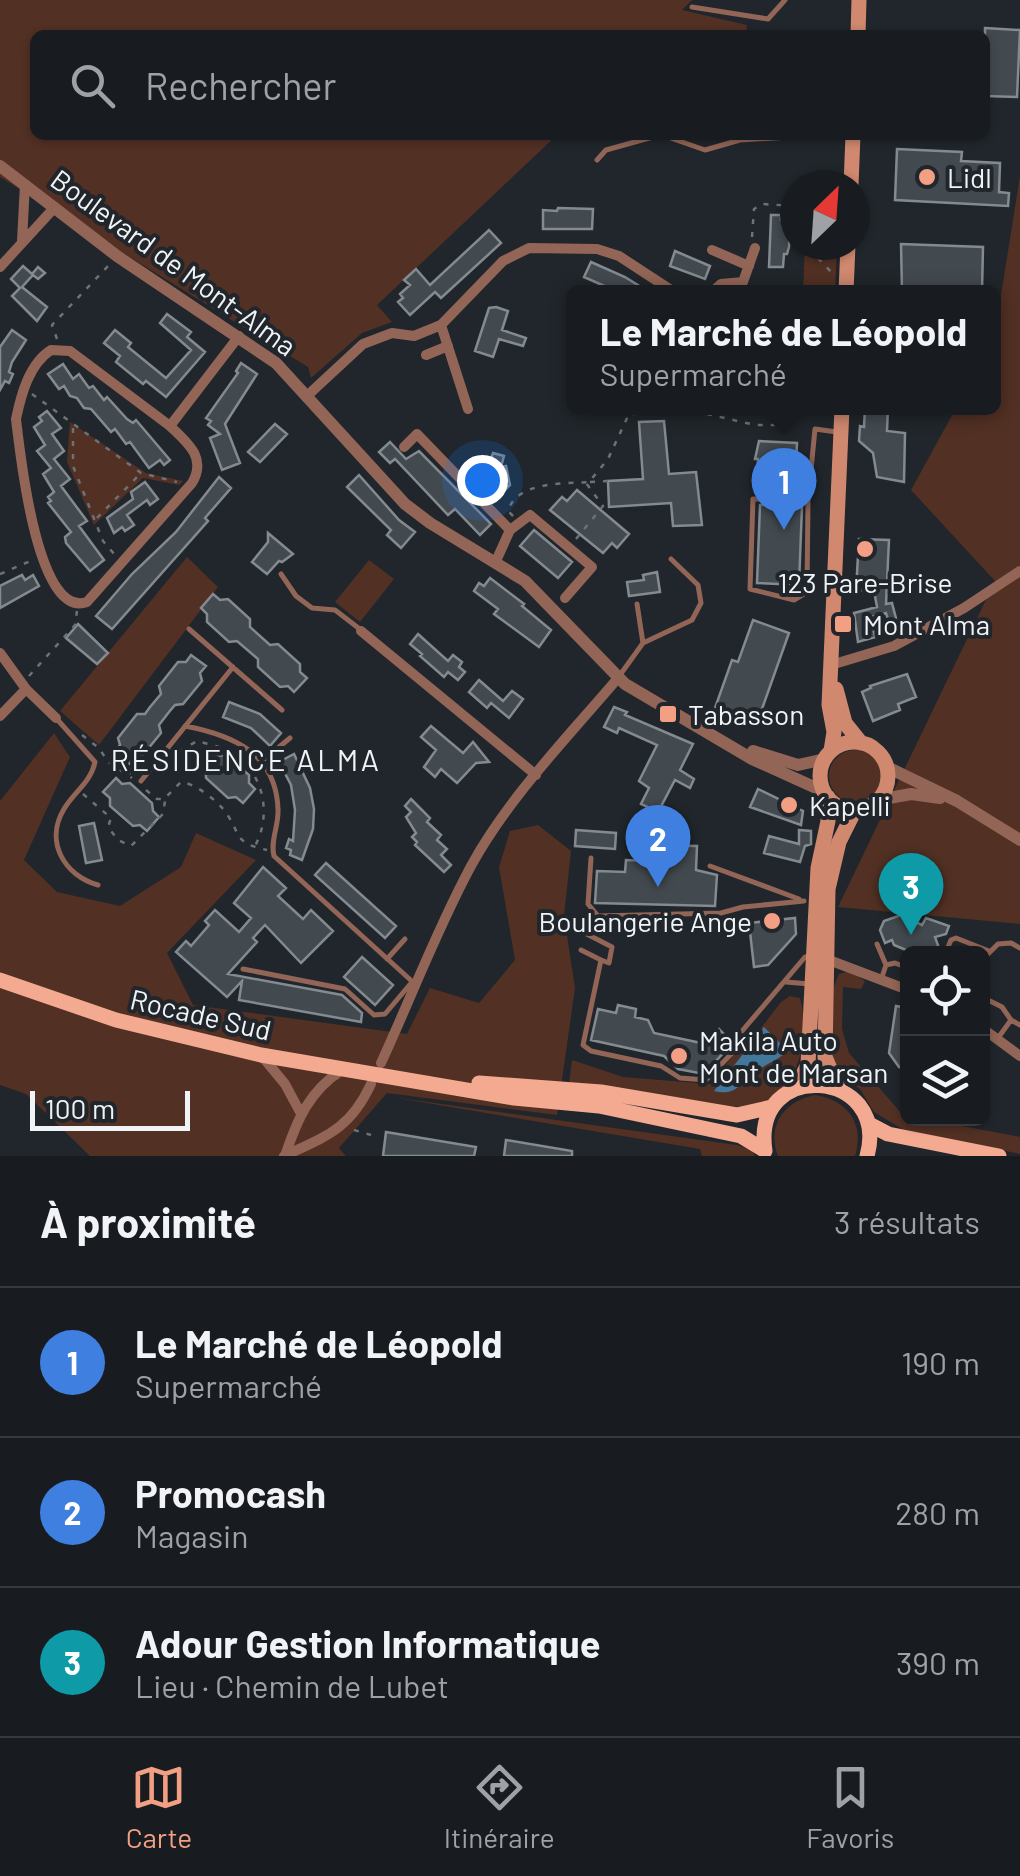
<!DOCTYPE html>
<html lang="fr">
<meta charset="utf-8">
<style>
:root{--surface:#181c20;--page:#25292d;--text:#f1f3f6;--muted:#9fa1a5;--line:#363a3e;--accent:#f39f83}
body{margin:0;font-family:Barlow,sans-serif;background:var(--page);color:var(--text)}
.controls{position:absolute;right:30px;bottom:30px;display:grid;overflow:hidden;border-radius:15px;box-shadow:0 2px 8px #0004}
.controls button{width:90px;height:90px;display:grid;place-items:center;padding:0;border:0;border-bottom:2px solid var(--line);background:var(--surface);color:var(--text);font:50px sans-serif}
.compass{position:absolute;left:780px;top:170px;width:90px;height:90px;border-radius:50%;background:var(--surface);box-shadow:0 2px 8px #0004;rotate:25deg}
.scale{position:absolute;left:30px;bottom:25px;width:160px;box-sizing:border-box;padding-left:10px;border:5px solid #f0f4f7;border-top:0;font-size:28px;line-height:35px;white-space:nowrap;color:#f0f4f7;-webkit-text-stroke:8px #20262b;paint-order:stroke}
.you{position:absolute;left:482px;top:480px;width:35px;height:35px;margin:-25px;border:8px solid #fff;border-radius:50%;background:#1a73e8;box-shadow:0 0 0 15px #1a73e833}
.badge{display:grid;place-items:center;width:65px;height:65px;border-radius:50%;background:var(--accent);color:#fff;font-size:32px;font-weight:700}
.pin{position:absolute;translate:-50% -82px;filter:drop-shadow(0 2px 5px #0008)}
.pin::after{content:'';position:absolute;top:52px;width:35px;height:30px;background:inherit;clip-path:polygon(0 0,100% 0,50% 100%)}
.popup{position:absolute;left:566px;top:285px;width:435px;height:130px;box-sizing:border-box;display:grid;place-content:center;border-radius:15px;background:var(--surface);filter:drop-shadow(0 2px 8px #0005);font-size:32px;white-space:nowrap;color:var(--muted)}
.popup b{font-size:38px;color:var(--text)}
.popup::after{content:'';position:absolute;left:50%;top:100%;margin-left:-20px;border:20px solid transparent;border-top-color:var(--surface)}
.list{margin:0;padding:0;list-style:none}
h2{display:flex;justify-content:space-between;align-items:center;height:130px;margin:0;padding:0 40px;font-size:42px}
h2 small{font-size:32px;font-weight:400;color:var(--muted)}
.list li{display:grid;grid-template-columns:65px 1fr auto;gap:30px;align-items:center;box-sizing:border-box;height:150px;padding:0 40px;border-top:2px solid var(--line)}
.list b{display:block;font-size:38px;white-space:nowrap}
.list p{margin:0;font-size:32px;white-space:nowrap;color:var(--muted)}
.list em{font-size:32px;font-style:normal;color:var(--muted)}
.icon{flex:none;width:55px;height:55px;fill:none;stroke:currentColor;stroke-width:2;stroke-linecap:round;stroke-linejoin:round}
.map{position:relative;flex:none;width:1020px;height:1156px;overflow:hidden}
.search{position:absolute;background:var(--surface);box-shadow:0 2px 8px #0004;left:30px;right:30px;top:30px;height:110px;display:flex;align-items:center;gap:25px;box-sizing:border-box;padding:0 35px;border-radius:15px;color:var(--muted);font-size:38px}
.sheet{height:580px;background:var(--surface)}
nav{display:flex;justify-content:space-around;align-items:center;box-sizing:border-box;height:140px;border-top:2px solid var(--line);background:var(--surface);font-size:28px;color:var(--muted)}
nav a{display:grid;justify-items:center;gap:5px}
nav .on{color:var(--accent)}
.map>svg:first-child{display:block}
.green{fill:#523024}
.water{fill:#42789c}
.building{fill:#434a4f;stroke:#838a90;stroke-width:2.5}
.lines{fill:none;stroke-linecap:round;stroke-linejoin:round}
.path{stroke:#6c7276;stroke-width:2.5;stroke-dasharray:5 8;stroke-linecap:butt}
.service{stroke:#926556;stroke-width:5}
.minor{stroke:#926556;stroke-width:10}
.tertiary{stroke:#926556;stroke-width:12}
.secondary{stroke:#d0886f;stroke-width:15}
.primary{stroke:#f4aa90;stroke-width:15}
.poi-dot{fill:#f39f83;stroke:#20262b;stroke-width:4}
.labels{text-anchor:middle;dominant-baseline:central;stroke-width:8;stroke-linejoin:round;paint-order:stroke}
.poi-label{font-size:28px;fill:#f0f4f7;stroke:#20262b;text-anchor:start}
.street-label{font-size:28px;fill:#f0f4f7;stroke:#20262b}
.neighbourhood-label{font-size:30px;letter-spacing:2.5px;fill:#f0f4f7;stroke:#20262b}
</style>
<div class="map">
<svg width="1020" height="1156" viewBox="0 0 1020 1156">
<rect width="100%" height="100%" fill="#20262b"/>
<path class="green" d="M0,0H692L682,10L747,25L746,35H35V135H557L377,305L392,322L362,333L311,378L308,367L0,177Z
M1020,176V924L838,907L995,581L911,490L956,408H994V339Z
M805,245H837L835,292H803Z
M70,422L146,473L183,481L179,485L143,478L94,525L67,462Z
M187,557L218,587L99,745L60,711Z
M369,560L394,579L360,622L335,602Z
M54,733L70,757L24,860L57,892L120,906L181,867L196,833L256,860L167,953L193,1005L407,1034L430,988L479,1003L515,960L499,867L510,831L538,825L571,851L564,916L575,988L557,1115L387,1093L339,1148L346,1156H90L26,1094L0,1085V801Z
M829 776a26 26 0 1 1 52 0a26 26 0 1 1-52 0Z
M850,971L865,981L861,989L843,987L842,1029L849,1053L902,1114L907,1115L908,1118L925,1119L1020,1137V1154L904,1130L874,1112L860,1089L838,1077L832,1060L833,989L839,974Z
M790,996L800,998C810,1032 801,1086 765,1103C751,1109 732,1107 718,1105L569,1084L572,1060L623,1077L710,1084L747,1039L751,1041L781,1002Z
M815,1095C848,1100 865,1124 855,1156H778C766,1125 785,1101 815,1095Z
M391,1097L737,1145L752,1150L755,1156H702L700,1149Z"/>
<path class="water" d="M764,1027L788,1051C778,1060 768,1063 758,1070C740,1082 737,1097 714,1091Z"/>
<path class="building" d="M985,28L1020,30L1017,97L985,96Z
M897,149L962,152L961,161L1000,163L999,192L1009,193L1008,206L895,200Z
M558,208L593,209L592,229H543V210L557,211Z
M771,215H781V220L790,221L789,247L787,254H784L783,267H769Z
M489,230L501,243L441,298L435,292L410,315L398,302L403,298L400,294L410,285L404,280L416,269L430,285Z
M901,244L983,247L982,292H902Z
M675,251L710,266L705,279L670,266Z
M591,262L625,277L649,292H618L584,277Z
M23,266L32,274L38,267L45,273L38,279L33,275L22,287L47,307L37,321L12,296L20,288L11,279Z
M496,307L508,311L502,330L526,338L523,346L499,339L493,357L475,351L489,308Z
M167,314L191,332L187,337L205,352L166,397L146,381L143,384L116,362L120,356L104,343L115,330L131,343L128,347L166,378L191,350L160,323Z
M12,330L26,340L12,362L9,372L13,374L9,383L5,381L0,390V347Z
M241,363L257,374L225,424L240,463L222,470L210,438L220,434L208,425L211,421L206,418L238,373L236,371Z
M63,364L73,379L79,374L89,388L93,386L104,400L107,397L127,419L133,423L136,420L170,460L164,465L160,460L149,468L130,442L126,444L115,429L111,432L91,409L84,408L77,398L70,396L64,386L59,389L48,374Z
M865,408H888L887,431L905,433L904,482L877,477L873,453L859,441L860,426L864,427Z
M47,411L61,428L52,434L64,451L54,459L70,479L61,486L87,521L79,526L104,560L90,571L66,543L65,537L71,532L48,503L51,501L48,497L54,492L43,474L51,468L37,451L45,445L34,427L42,421L39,417Z
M664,421L669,474L696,472L702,525L673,526L671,503L609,507L608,481L643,479L639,422Z
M275,424L287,434L260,462L248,452Z
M759,441L797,443L795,494L757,492L758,459H755Z
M390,442L406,459L419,451L491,524L480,535L455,509L448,515L395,459L390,463L379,452Z
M493,453L504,456L501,467L506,466L510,485L502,493L491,482L488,466Z
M359,475L399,520L415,532L401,548L387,535L391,530L347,487Z
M219,477L231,488L205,518L208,521L112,629L96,616L132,574L176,532Z
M145,482L158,499L150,505L147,500L127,515L134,525L125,531L122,527L114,533L107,518L133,499L131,492Z
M577,490L629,534L617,548L612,543L603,553L550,510L562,497L567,501Z
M760,505L802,506L799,585L757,583Z
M534,530L572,562L558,578L520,546Z
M268,533L293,554L282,562L279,561L267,574L252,562L268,542Z
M859,539L889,540L886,604L892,603L899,630L892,632L886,613L871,617L875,637L858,642L854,613L877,607L874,591L856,590Z
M657,572L660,592L629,596L627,582L644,580L643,575Z
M22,575L25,580L33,575L39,586L0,608V586Z
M490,578L524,604L522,606L551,630L539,647L494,614L498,609L474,591L479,583L484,586Z
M213,594L220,600L228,599L250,619V627L270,645L278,644L300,664V672L307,678L294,692L288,686L280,687L258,667V659L237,641L229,642L207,622V614L201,608Z
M753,620L789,633L757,723L715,708L732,660L738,662Z
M78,624L108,653L97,664L66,638Z
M418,634L448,661L453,655L462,662L459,667L465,672L458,680L448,672L444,677L420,656L422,654L410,644Z
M191,655L206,666L200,673L202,681L183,704L175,705L169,712L159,725L161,733L142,756L134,757L129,764L114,752L120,745L118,738L137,714H145L150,707L161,694L159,686L178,662H186Z
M907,674L916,697L898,704L900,710L873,721L862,692L871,688L870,686Z
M479,680L503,701L512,691L523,699L509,718L491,703L487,708L469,692Z
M229,702L260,714L281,733L270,746L251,728L223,717Z
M614,707L627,712L625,715L693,744L680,770L694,779L690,788L675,780L658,812L641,804L649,788L639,781L657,745L619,728L617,733L604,727Z
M431,726L463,753L473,742L489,762L476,763L457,783L441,769L435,777L424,767L436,750L421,737Z
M212,750L218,756L226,755L249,775V783L255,789L243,803L236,797L228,798L206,778V770L200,764Z
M294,754L310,788L314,809L313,829L302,860L290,855L291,850L286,848L289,839L293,841L295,810L291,785L279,762Z
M116,778L122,784L130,783L152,803L153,811L159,817L147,831L140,825L133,826L110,806V798L103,792Z
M758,789L803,811L801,825L750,807Z
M411,799L430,818L427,822L441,835L437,840L447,849L441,855L451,865L444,872L415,845L417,842L412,837L416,833L406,817L411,812L405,806Z
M94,823L102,860L86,863L79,826Z
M576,830L616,833L615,849L575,846Z
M799,830L811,831V844L805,846L800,862L764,853L769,836L799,844Z
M649,845L697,846L696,870L717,875L715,906L595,903L597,871L625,872L626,860L648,861Z
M326,863L396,926L385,938L315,875Z
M263,867L286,888L278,896L303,919L311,910L333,931L301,963L265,925L253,938L257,942L228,974L342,995L362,1013L361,1022L239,1000L242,981L227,997L176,952L186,941L191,946L209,925L205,921L215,910L239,932L251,918L234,903Z
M901,915L922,925L926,918L949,926L946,934L935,937L940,951L921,954L906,950L894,945L892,940L885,943L880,930L884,921Z
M795,918L796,934L768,965L754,967L749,923Z
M362,957L393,985L375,1005L344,977Z
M618,1005L636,1009L635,1017L648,1020L654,1033L706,1044L719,1029L727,1037V1049L704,1074L678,1069L664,1056L591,1040L598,1009L616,1013Z
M896,1006L908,1008V1068L899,1067L889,1053Z
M386,1132L476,1147L474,1156H383Z
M506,1140L572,1151V1156H504Z"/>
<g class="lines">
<path class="path" d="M752,237L754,209L762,204L795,206
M817,245L818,258L835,276
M57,339L52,325L109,265
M32,394L141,473L177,482
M707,414L755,425H779
M781,418L787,410L806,408
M73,428V466L103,541L115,555
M590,482L608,481
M513,516L508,511C517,481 563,484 589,482L608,459L629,414L697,412
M97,518L140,474
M576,539L603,506L586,483
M0,574L35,559
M29,676L75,625L77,611
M82,735L99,748L108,762L132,778
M190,760L180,751L197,741C207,744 218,746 227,750C263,768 273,813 255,846
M129,774L150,749L153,752
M146,790L157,799H164L181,782C195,783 219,802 227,814C242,838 235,843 267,850
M83,794L111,818L108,827L118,840L131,846L163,814L165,801
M354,1130L371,1135"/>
<path class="service" d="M692,7L768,19L785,0
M662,135L705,150L740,140L822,135
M597,160L606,150L660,135
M808,500L807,592L794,600L750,589L753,499L808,500L815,429L837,432
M281,574L296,596L312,608L335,610L361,630
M637,604L643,643
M189,629L282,710
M620,675L643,643L692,620L701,603L698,585L671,559
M56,718L95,762C91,782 74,792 64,809C44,842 65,876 98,885
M185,726C232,735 276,753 278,809C279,825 270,841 274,856L415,984
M261,762L290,738
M141,781L233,667
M591,858L588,904L598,916L721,913L743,907L804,901
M710,866L799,899
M577,929L612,947L609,963L601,960
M877,944L886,965
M581,950L601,960L583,1045L591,1051L661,1066L680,1078L706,1080L736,1049L737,1037L805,957L813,956
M945,954L951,940L956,938L989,951
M387,959L405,939
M982,960L998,944L1011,943L1020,948
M243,969L345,989L374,1015L385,1014L412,982
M882,977L886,965L895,963L908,968
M786,982L810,984
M982,997L1002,1007L1011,1020L1020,1025
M998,1038L1011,1020"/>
<path class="minor" d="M22,241L25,184
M712,250L749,266
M0,267L55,207
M712,292L721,284L743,282L755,248
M441,325L468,409
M426,355L448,346
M308,395L363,344L392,333L414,336L441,325L503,261L529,248L597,249L619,256L674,292
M170,426L70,351L51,350C29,364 21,395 16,419C20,452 37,620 87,602L192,483C207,458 188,443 170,426L239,336
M404,447L417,434L510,530
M496,561L510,530L530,515L592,567L565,598
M361,631L536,775
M0,653L26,689L56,718
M831,665L894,646L964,608L1020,571
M0,716L26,689
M821,957L908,990
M982,1028L1020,1056
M261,1055L285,1084L300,1112
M381,1063C411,998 437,929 471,866C509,797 567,738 618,678
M284,1156C327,1136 350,1129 371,1084
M285,1156C297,1120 309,1091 342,1070"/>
<path class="tertiary" d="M0,166L117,256L276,363L405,504L430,523L525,581L625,684L752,759L825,792
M753,751L798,765L825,759
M887,767L957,801L1020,840
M878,800L911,794L940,798"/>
<path class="secondary" d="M858,35L859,0
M851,185L853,135
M846,292L848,245
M836,689L845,723L861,743
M820 776a34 34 0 1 1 68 0a34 34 0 1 1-68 0Z
M831,751L834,732L829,705L842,408
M796,1088L808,1064L818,868L828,821V797
M839,1089L825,1057L828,889L839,842L855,810"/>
<path class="primary" d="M0,980L116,1020L261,1055L514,1098L599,1106L741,1136L764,1150
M479,1083L601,1092L737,1115L772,1107
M869,1124L888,1134L999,1156
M765,1151C751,1057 891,1069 867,1156"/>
</g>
<g class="poi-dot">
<circle cx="927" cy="177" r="10"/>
<circle cx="865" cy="549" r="10"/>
<rect x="833" y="614" width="20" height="20" rx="5"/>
<rect x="658" y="704" width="20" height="20" rx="5"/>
<circle cx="789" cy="805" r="10"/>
<circle cx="772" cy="921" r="10"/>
<circle cx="679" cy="1056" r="10"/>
</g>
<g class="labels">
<g class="poi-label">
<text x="947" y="177">Lidl</text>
<text x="865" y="582" text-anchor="middle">123 Pare-Brise</text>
<text x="863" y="624">Mont Alma</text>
<text x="688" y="714">Tabasson</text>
<text x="809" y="805">Kapelli</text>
<text x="752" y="921" text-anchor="end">Boulangerie Ange</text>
<text x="699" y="1040">Makila Auto<tspan x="699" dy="32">Mont de Marsan</tspan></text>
</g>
<g class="street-label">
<text transform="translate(174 262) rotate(36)">Boulevard de Mont-Alma</text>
<text transform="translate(201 1014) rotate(13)">Rocade Sud</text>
</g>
<g class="neighbourhood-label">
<text x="246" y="759">RÉSIDENCE ALMA</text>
</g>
</g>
</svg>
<div class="controls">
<button><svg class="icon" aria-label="locate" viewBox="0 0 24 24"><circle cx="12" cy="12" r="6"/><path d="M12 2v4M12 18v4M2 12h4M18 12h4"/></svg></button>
<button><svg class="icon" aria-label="layers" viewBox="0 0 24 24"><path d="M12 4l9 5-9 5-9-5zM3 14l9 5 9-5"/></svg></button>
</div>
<svg class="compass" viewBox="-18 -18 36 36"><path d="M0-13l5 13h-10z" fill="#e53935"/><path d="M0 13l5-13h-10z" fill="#9fa1a5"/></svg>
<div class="scale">100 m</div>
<div class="you"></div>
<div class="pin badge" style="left:784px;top:530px;background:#3f7fe0">1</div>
<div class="popup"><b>Le Marché de Léopold</b>Supermarché</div>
<div class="pin badge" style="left:658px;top:887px;background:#3f7fe0">2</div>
<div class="pin badge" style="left:911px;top:935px;background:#0f9aa8">3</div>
<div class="search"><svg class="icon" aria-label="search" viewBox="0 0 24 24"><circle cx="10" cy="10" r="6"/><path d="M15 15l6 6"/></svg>Rechercher</div>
</div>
<section class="sheet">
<h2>À proximité<small>3 résultats</small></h2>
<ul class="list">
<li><span class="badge" style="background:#3f7fe0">1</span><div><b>Le Marché de Léopold</b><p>Supermarché</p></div><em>190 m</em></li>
<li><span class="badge" style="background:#3f7fe0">2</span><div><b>Promocash</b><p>Magasin</p></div><em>280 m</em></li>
<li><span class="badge" style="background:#0f9aa8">3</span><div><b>Adour Gestion Informatique</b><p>Lieu · Chemin de Lubet</p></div><em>390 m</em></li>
</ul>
</section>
<nav>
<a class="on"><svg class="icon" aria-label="map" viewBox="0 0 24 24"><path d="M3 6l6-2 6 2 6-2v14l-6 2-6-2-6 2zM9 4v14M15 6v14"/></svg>Carte</a>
<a><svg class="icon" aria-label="directions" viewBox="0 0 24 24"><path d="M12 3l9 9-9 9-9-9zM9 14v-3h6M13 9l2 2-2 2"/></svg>Itinéraire</a>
<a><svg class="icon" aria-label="saved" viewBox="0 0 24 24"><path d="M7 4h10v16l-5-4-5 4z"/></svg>Favoris</a>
</nav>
